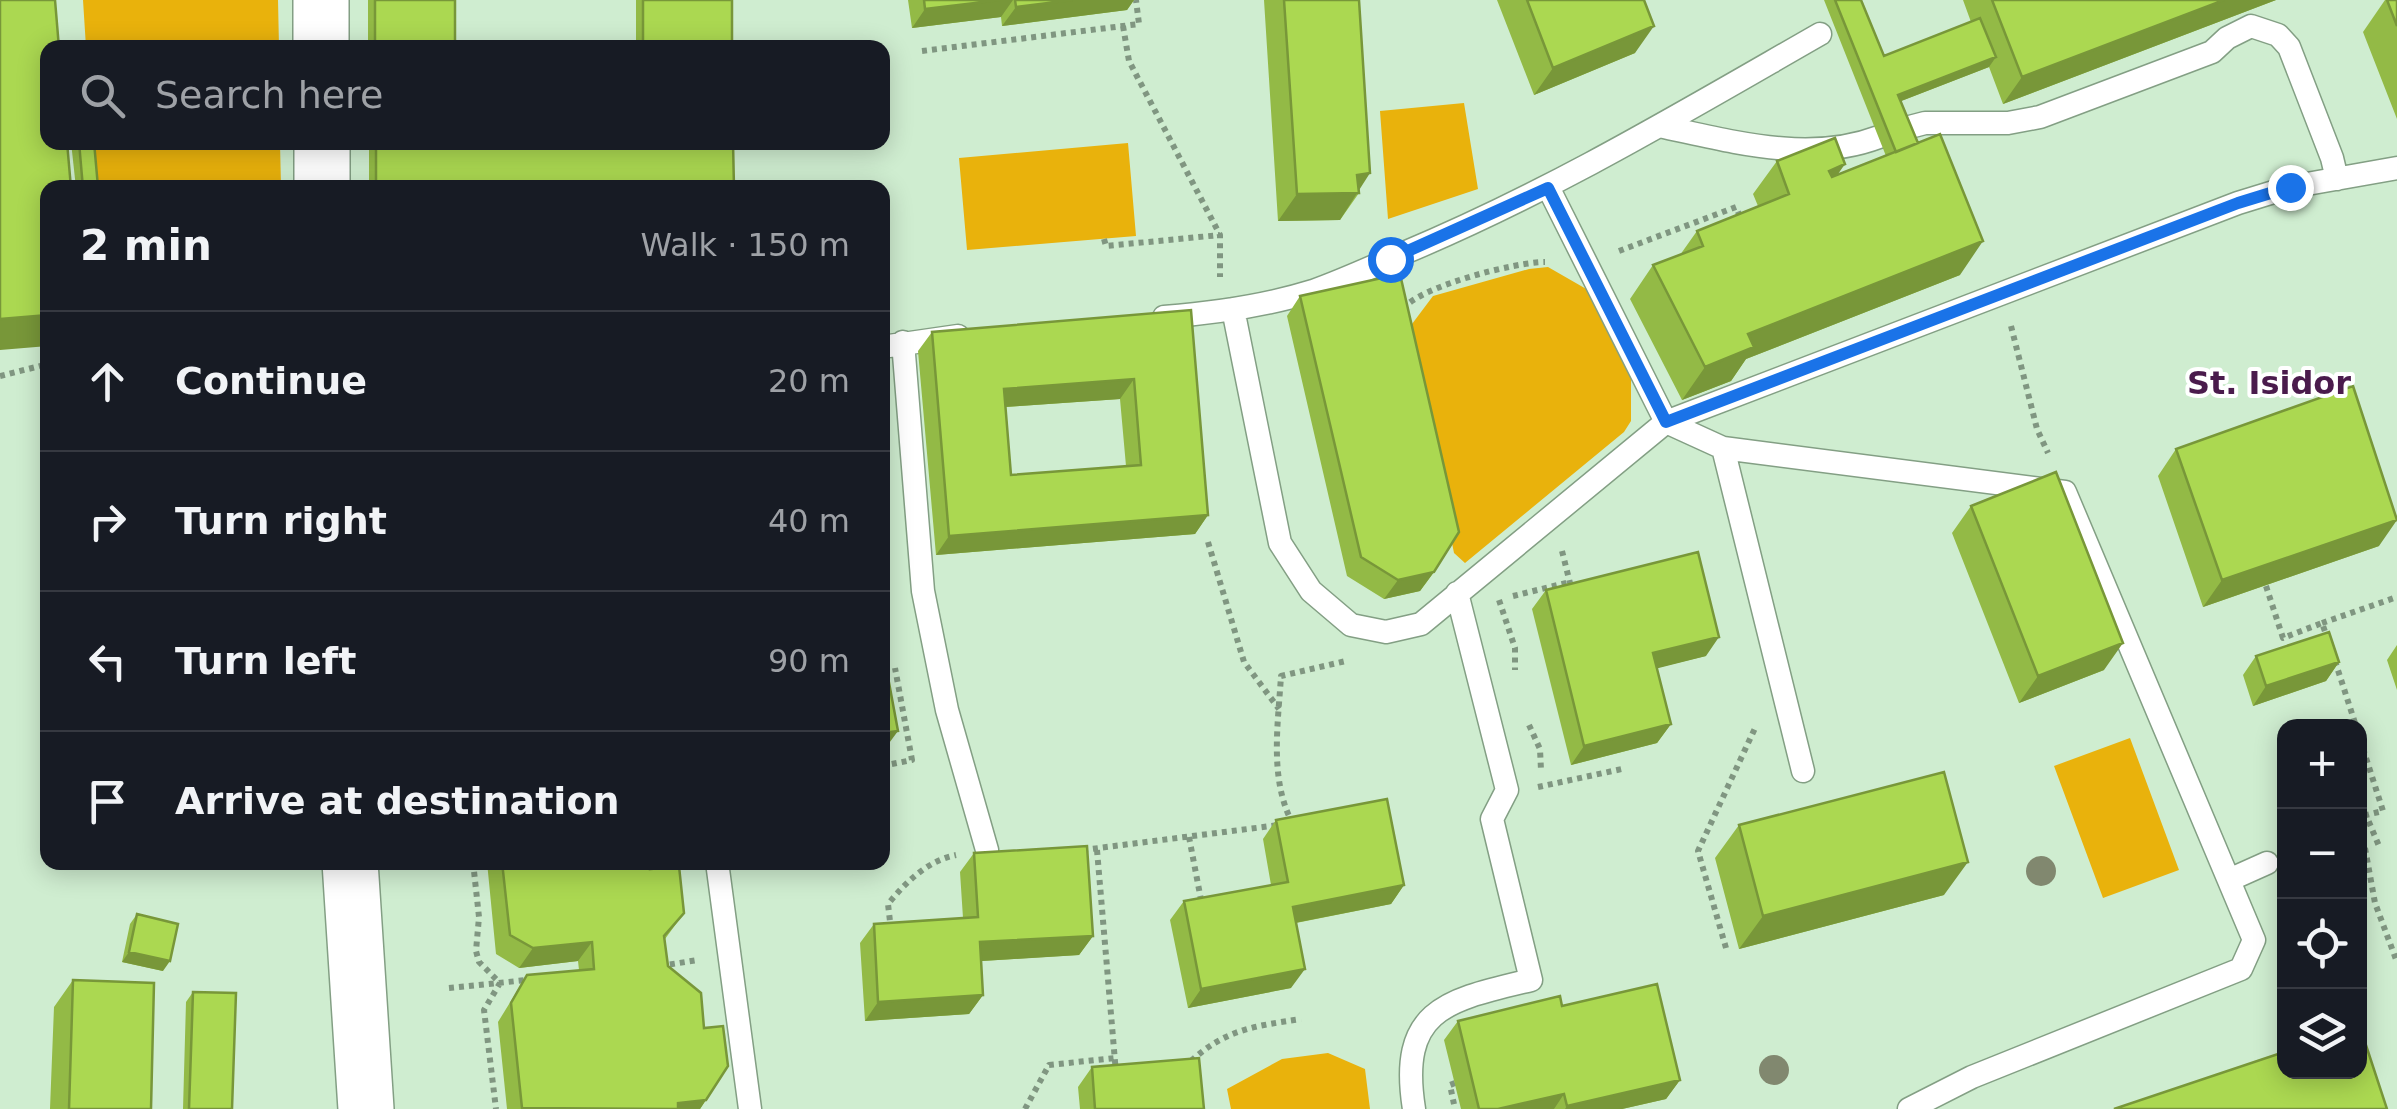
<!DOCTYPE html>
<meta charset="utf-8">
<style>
:root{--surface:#171b24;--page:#20242c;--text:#f1f3f6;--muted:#9ea1a6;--line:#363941}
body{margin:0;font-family:"DejaVu Sans",sans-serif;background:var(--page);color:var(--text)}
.controls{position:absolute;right:30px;bottom:30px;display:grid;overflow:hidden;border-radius:20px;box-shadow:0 5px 25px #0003}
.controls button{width:90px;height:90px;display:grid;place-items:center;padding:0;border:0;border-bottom:2px solid var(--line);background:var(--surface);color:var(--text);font:50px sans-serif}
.stop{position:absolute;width:30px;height:30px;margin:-22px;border:8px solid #1a73e8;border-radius:50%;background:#fff}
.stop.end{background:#1a73e8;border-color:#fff;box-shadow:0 2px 10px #0008}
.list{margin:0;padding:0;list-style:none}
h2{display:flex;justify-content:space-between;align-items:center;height:130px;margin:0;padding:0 40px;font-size:42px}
h2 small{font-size:32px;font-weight:400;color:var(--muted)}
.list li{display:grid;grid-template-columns:65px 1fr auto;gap:30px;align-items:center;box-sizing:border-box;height:140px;padding:0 40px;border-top:2px solid var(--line)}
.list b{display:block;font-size:38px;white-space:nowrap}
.list em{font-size:32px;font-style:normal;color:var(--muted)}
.icon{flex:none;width:55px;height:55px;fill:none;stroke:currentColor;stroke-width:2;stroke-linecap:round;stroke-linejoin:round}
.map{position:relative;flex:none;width:2397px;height:1109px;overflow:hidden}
.search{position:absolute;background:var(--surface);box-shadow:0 5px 25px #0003;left:40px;top:40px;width:850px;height:110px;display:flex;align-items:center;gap:25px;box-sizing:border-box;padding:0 35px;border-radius:20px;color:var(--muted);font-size:38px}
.panel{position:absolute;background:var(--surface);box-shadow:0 5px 25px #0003;left:40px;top:180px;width:850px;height:690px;border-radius:20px}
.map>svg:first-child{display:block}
.green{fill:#e9b20c}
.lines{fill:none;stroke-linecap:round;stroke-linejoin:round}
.lane-casing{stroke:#839f84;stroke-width:25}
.secondary-casing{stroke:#839f84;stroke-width:58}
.path{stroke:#809681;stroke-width:6;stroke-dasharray:5 5;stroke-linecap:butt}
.lane{stroke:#fff;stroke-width:22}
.secondary{stroke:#fff;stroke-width:55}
.tree{fill:#81886f}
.wall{fill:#93ba46;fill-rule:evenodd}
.shaded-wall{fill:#789739}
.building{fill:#abd851;stroke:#789739;stroke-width:2.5;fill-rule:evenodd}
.route{stroke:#1a73e8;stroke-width:12}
.labels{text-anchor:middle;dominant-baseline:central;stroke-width:8;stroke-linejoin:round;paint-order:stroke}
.neighbourhood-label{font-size:32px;font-weight:bold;fill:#4a1b4c;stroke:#fff}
</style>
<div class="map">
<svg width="2397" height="1109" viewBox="0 0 2397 1109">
<rect width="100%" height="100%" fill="#cfedd0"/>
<path class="green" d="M83,0H278L279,47H86Z
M1464,103L1478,189L1388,219L1380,111Z
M94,143H280L281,187H97Z
M1128,143L1136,236L967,250L959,158Z
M1548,267L1588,290L1631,377V421L1624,432L1465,563L1454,553L1409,328L1433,296L1529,269Z
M2130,738L2179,870L2103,898L2054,766Z
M1328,1053L1365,1069L1370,1109H1231L1227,1089L1282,1059Z"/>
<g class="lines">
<g class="lane-casing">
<path id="lane" d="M1659,126C1731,141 1808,164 1879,137
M1902,129L1925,123H2008L2040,117L2212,52L2227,38L2251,26L2278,35L2289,47L2332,158L2337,179
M1233,309L1280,543L1311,591L1351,625L1386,632L1421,624L1666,422L1548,187
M1164,317C1215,313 1265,306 1313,291C1344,280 1374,266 1404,253C1552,191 1682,113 1820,34
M903,342L923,591L947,710L987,850
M882,347L958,336
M1723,448L1803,771
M717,862L750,1109
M2229,880L2267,863
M1414,1109C1398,1008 1448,1000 1531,980L1492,819L1507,790L1457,593
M1909,1109L1972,1077L2241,969L2254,940L2065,492L1723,448L1666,422L2238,203L2290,187L2397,168"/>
</g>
<g class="secondary-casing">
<path id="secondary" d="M321,0V48
M322,142V188
M350,862L366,1109"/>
</g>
<path class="path" d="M1123,26L1129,61L1220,235V277
M922,51L1139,24L1136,0
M1104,239L1106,246L1220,235
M1619,251L1736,207L1741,219
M1403,309C1420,286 1516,262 1545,262
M2011,326L2037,429L2048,453
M0,376L48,364
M1208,542L1244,662L1279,709
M1562,551L1570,583
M2266,586L2283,638L2322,623L2328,640
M1513,596L1570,582
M1499,600L1515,648V670
M2322,623L2397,597
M2335,661L2356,726
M1529,725L1540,749L1541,770
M2360,739L2383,811L2366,815L2379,846
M882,766L912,760L895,668
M1538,787L1622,769
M1293,824C1269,780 1278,725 1281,676L1346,661
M1189,837L1202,905
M2365,848L2375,903L2397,962
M1083,850L1279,825
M1097,850L1116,1073
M473,862L479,917L476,951L479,962L500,983L484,1010L496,1109
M891,930L888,904C906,882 927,861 956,855
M1726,948L1698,851L1756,726
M660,966L698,960
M449,988L527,980
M1191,1061C1226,1029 1255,1026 1301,1019
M1455,1083L1450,1085L1455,1109
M1025,1109L1049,1065L1115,1058"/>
<use href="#lane" class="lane"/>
<use href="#secondary" class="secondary"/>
</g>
<g class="tree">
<circle cx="2041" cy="871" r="15"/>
<circle cx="1774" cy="1070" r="15"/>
</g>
<path class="wall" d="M368,0H455V48H368Z
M636,0H732V48H636Z
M908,0H1134L1127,10L1002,26L1001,17L912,28Z
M1264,0H1359V193L1340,220L1278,221Z
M1497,0H1644L1635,53L1534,95Z
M1824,0H1861L1884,56L1971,22L1963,0H2276L2003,104L1989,67L1901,101L1960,275L1746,359L1731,381L1682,400L1630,299L1653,265L1680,255L1697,231L1758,206L1753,194L1777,161L1838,175L1886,156Z
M2385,0H2397V119L2363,32Z
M71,142H94L97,188H76Z
M369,142H733L734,188H369Z
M1300,296L1434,572L1420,591L1384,599L1347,576L1287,316Z
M1191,310L1208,515L1195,534L936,555L918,351L932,332ZM1120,399L1126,466L1011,475L1006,407Z
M2176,449L2379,546L2203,607L2158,476Z
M1971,506L2104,670L2019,703L1952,533Z
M1546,590L1706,656L1656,668L1671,724L1657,743L1571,765L1532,609Z
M2397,645V690L2387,660Z
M2256,656L2339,662L2326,681L2253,706L2243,675Z
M1276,820L1404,885L1391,904L1296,923L1291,988L1188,1008L1170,920L1184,901L1271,885L1263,839Z
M1739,825L1944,895L1739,949L1715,858Z
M974,853L1093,936L1079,955L981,961L983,995L969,1014L865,1021L860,943L874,924L963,918L960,872Z
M487,862H650V869L684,913L665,939L668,966L728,1066L700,1109H507L498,1022L527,975L579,970L578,961L519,968L496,954Z
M137,914L163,971L122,962L130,924Z
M73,980L151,1109H50L54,1007Z
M193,992L232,1109H183L186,1002Z
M1562,1006L1680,1080L1666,1099L1622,1109H1461L1444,1040L1458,1021Z
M1092,1067L1204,1109H1080L1078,1087Z"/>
<path class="shaded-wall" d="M1000,0H1013L1001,17L912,28L925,9Z
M1072,0H1134L1127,10L1002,26L1016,7Z
M2224,0H2276L2003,104L2022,77Z
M1654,26L1635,53L1534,95L1553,68Z
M1996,57L1989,67L1891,105L1898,95Z
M1845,164L1822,197L1829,171Z
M1370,173L1340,220L1278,221L1297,194L1357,175Z
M1983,241L1960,275L1746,359L1731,381L1682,400L1705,367L1748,334Z
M48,315V346L0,350V319Z
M1134,379L1120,399L991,408L1004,389Z
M1208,515L1195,534L936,555L949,536Z
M2397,520L2379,546L2203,607L2222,580Z
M1434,572L1420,591L1384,599L1398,580Z
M1719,637L1706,656L1639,673L1653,653Z
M2123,643L2104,670L2019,703L2038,676Z
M2339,662L2326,681L2253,706L2266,686Z
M1671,724L1657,743L1571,765L1584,746Z
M898,731L884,750H882V733Z
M1968,862L1944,895L1739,949L1763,916Z
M1404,885L1391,904L1279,926L1293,907Z
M1093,936L1079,955L966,962L980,942Z
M592,942L578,961L519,968L533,948Z
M129,952L170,961L163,971L122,962Z
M1305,969L1291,988L1188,1008L1201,989Z
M983,995L969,1014L865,1021L878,1002Z
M1680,1080L1666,1099L1622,1109H1565L1567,1106Z
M1564,1094L1554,1109H1498Z
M706,1100L700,1109H674L678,1103Z"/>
<path class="building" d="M0,0H55L59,48H48V142H67L71,188H48V315L0,319Z
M375,0H455V48H375Z
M643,0H732V48H643Z
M924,0H1000L925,9Z
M1015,0H1072L1016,7Z
M1284,0H1359L1370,173L1357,175L1359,193L1297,194Z
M1527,0H1644L1654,26L1553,68Z
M1835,0H1861L1884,56L1980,18L1996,57L1898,95L1918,143L1896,152Z
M1992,0H2224L2022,77Z
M2387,0H2397V26Z
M1940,134L1983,241L1748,334L1754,347L1705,367L1653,265L1703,246L1697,231L1789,194L1777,161L1835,138L1845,164L1829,171L1832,177Z
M79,142H94L98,187L83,188Z
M376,142H733L734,188H376Z
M1400,274L1459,532L1434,572L1398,580L1361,557L1300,296Z
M1191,310L1208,515L949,536L932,332ZM1134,379L1141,465L1011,475L1004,389Z
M2353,386L2397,520L2222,580L2176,449Z
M2056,472L2123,643L2038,676L1971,506Z
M1698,552L1719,637L1653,653L1671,724L1584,746L1546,590Z
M2329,632L2339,662L2266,686L2256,656Z
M882,645L898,731L882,733Z
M1944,772L1968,862L1763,916L1739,825Z
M1387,799L1404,885L1293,907L1305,969L1201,989L1184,901L1288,882L1276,820Z
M1087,846L1093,936L980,942L983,995L878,1002L874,924L978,917L974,853Z
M502,862H650V869L679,866L684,913L664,936L668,966L701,993L704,1028L723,1026L728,1066L706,1100L678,1103V1109L522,1108L511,1003L527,975L594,969L592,942L533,948L510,935Z
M137,914L178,924L170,961L129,952Z
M73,980L154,983L151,1109H69Z
M1657,984L1680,1080L1567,1106L1564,1094L1498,1109H1479L1458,1021L1560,996L1562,1006Z
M193,992L236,993L232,1109H189Z
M2360,1027L2387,1109H2114L2284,1052V1072H2360Z
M1199,1058L1204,1109H1095L1092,1067Z"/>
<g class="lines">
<path class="route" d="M1390,259L1548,188L1666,422L2238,203L2290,187"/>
</g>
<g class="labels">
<g class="neighbourhood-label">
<text x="2269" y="383">St. Isidor</text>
</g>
</g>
</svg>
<div class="controls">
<button>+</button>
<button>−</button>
<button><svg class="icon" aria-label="locate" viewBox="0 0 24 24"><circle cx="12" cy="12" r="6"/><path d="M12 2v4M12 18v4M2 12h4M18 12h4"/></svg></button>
<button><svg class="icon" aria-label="layers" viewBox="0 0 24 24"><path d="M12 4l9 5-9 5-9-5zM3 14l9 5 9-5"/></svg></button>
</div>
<div class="stop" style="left:1390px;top:259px"></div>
<div class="stop end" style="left:2290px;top:187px"></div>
<div class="search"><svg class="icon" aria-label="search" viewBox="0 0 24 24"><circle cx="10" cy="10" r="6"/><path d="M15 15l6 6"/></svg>Search here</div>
<section class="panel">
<h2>2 min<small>Walk · 150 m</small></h2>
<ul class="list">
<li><svg class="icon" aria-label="ahead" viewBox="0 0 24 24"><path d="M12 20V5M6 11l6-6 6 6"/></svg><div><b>Continue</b></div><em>20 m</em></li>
<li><svg class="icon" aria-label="right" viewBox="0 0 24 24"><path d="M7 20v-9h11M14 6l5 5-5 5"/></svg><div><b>Turn right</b></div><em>40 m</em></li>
<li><svg class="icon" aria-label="left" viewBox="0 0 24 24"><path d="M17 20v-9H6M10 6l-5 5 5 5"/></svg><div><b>Turn left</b></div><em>90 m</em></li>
<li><svg class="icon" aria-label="arrive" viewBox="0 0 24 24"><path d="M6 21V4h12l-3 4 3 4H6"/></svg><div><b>Arrive at destination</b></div></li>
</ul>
</section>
</div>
